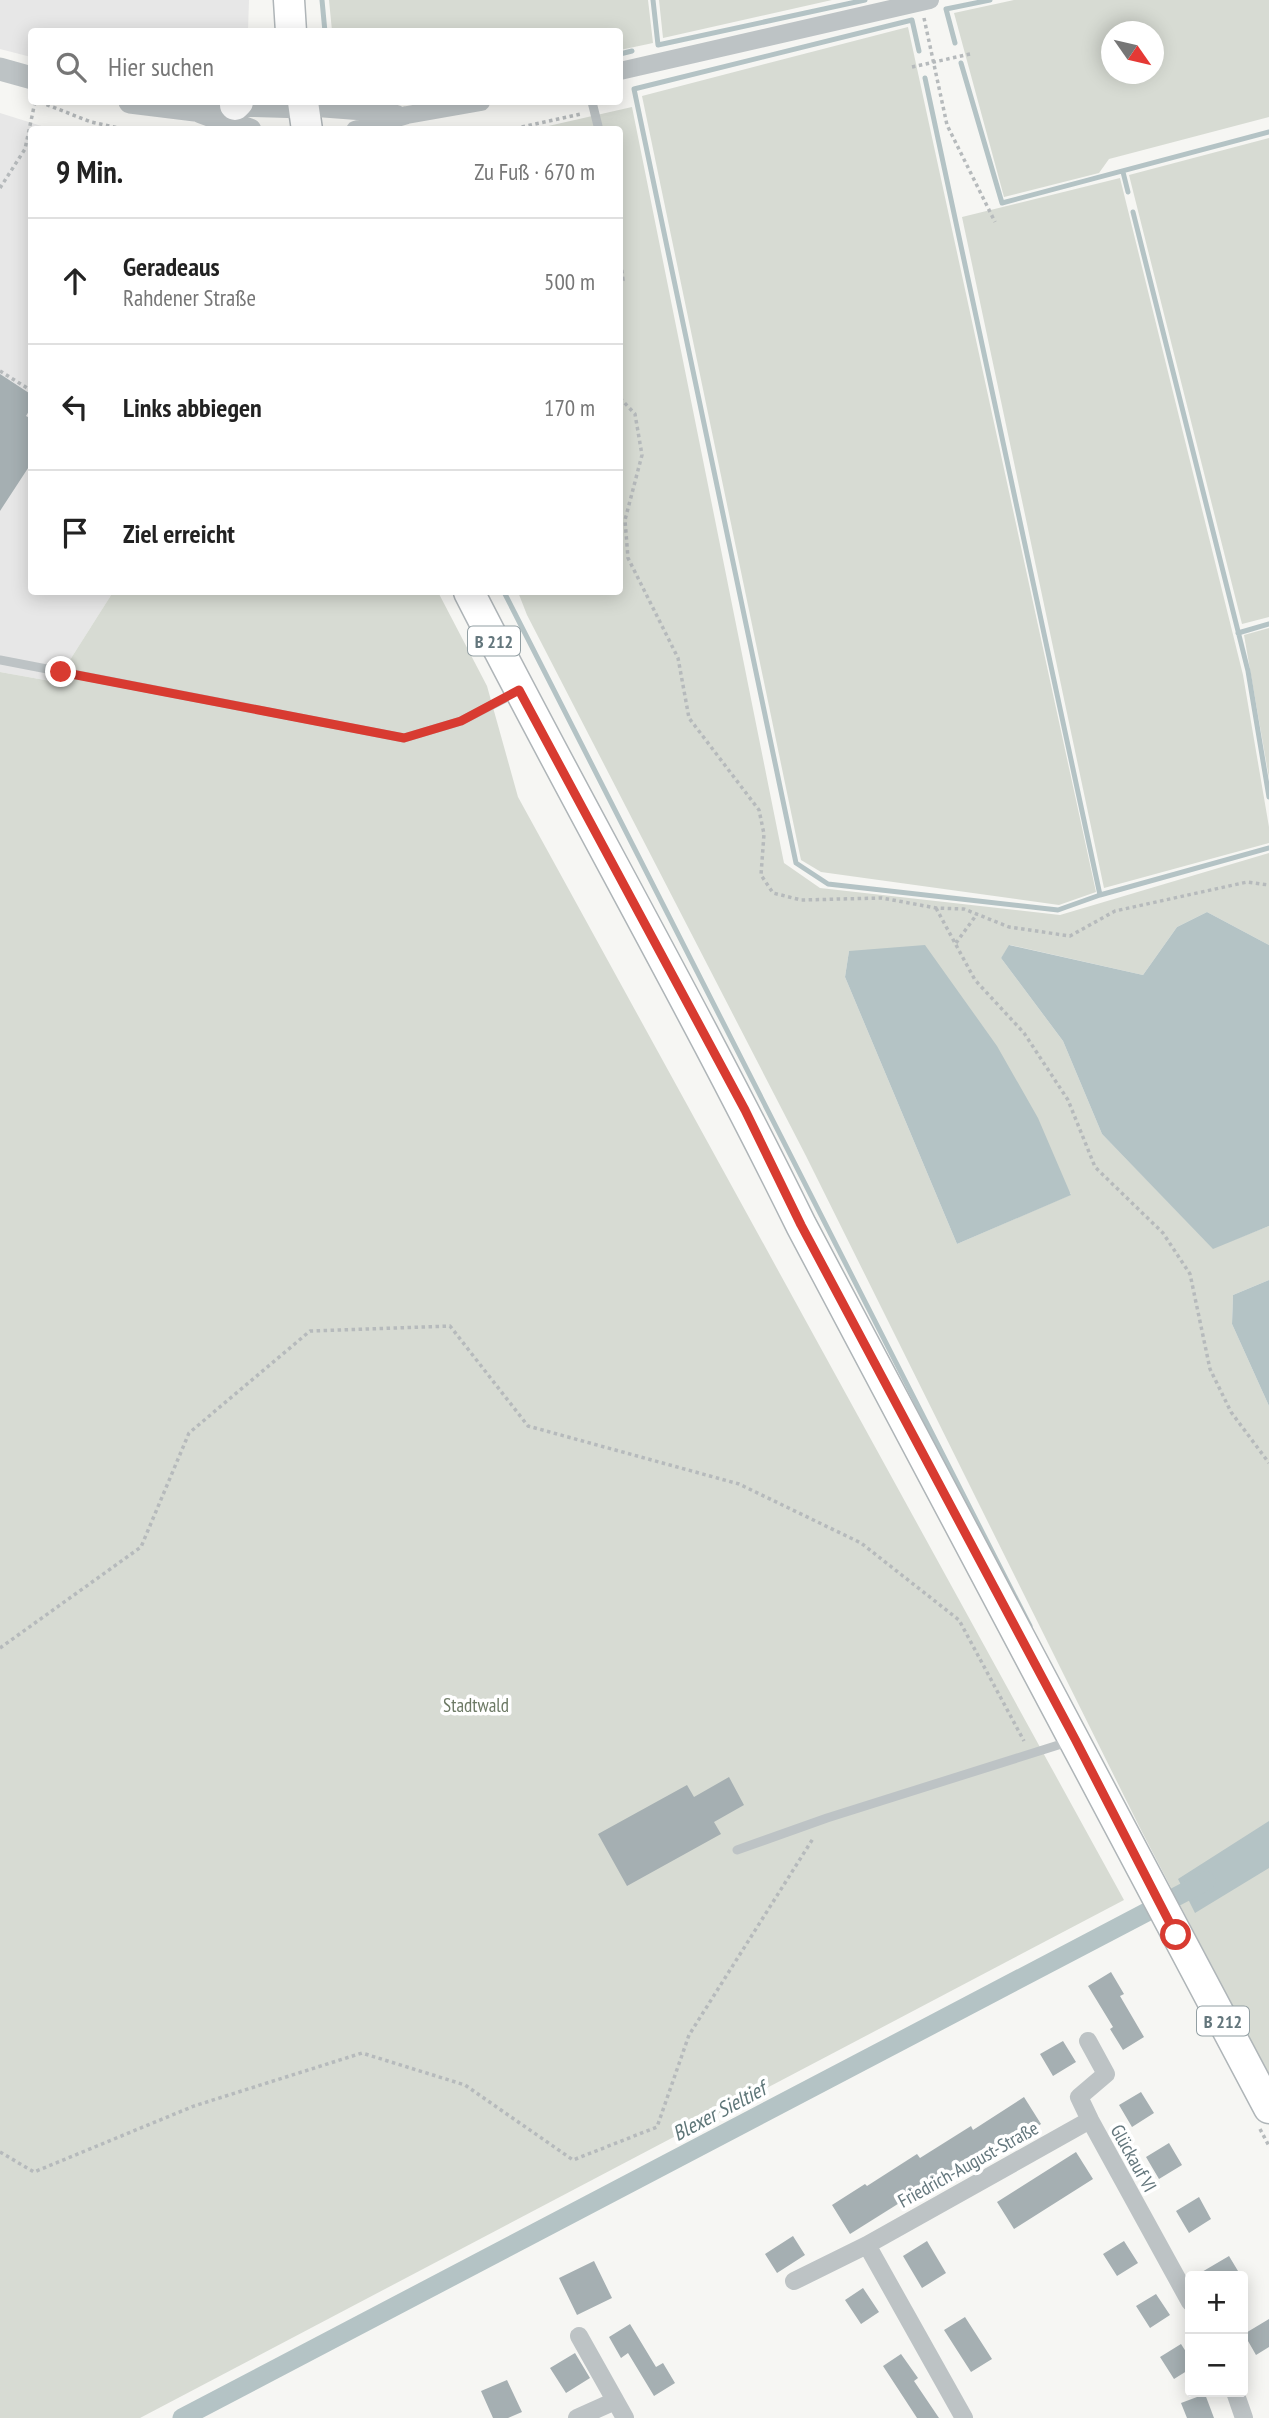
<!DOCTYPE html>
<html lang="de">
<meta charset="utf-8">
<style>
:root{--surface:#fff;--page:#f2f2f2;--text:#222;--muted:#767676;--line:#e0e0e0}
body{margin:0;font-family:"PT Sans Narrow",sans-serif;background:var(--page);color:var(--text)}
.controls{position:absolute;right:21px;bottom:21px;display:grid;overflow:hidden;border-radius:7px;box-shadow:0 4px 18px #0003}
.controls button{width:63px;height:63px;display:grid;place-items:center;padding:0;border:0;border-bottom:2px solid var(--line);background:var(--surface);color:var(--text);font:35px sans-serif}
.compass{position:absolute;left:1101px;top:21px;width:63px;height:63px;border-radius:50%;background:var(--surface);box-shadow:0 4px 18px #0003;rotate:124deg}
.stop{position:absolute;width:21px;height:21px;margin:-16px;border:5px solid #d83b31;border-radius:50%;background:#fff}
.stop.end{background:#d83b31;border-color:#fff;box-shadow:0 2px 7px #0008}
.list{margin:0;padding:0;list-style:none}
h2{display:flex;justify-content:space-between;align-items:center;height:91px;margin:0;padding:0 28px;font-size:30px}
h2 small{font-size:23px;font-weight:400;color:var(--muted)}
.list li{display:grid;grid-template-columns:46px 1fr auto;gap:21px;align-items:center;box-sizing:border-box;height:126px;padding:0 28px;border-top:2px solid var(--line)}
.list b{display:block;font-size:26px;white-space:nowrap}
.list p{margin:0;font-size:23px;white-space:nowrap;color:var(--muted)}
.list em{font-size:23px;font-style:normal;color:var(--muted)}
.icon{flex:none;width:38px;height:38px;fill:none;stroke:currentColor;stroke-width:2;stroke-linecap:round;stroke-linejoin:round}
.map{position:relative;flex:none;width:1269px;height:2418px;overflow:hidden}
.search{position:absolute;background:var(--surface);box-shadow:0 4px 18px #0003;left:28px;top:28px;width:595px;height:77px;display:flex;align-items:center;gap:18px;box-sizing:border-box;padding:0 24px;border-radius:7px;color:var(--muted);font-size:26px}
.panel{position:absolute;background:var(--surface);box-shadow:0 4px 18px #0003;left:28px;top:126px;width:595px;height:469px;border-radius:7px}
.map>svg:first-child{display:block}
.built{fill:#e7e7e7}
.green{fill:#d7dbd3;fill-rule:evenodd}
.water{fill:#b4c3c5}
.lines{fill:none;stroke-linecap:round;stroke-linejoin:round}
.stream{stroke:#b4c3c5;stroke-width:5}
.canal{stroke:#b4c3c5;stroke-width:19}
.building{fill:#a5afb2}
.primary-casing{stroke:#afb5b8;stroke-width:33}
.path{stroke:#b6babc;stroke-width:3.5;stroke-dasharray:3.5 3.5;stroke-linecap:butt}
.service{stroke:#bdc3c5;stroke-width:9}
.minor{stroke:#bdc3c5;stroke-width:18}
.tertiary{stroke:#bdc3c5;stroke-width:23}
.primary{stroke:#fff;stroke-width:30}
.route{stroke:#d83b31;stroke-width:9}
.labels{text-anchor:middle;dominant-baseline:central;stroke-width:7;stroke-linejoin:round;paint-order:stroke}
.shield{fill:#fff;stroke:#929fa3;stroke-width:2}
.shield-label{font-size:18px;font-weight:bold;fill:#63767c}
.park-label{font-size:19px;fill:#6d7a65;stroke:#fff}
.street-label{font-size:19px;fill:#63767c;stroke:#fff}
.water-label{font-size:21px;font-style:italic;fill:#5e7678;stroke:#fff}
</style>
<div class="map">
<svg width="1269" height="2418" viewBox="0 0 1269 2418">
<rect width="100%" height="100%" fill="#f6f6f3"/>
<path class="built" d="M0,0H249L248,31L32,32L31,57L0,49Z
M0,113L51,129L32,130V592H113L56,682L0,672Z"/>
<path class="green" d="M329,0H648L653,43L620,50V32L332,31Z
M659,0H832L663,38Z
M1014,0H1269V117L1109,159L1099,173L1004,197L954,13ZM1112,32H1154V74H1112Z
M908,27L1096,892L1059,905L821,872L801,860L642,96Z
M632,107L784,863L820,888L1060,915L1269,853V945L1207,912L1177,927L1143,975L1010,945L1001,958L1063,1041L1102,1134L1213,1248L1269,1226V1280L1233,1295L1232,1324L1269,1406V2076L1140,1828L806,1156L527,615L518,592H620V130L535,129ZM849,951L1071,1194L1070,1195L957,1244L845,977Z
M1269,138V617L1242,624L1129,175Z
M1120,178L1243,675L1269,827V843L1104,888L962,217Z
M113,592H438L487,686L518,797L1124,1900L140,2418H0V672L56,682Z
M1269,628V778L1244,635Z"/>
<path class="water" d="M1207,912L1269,945V1226L1213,1249L1102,1134L1063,1041L1001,958L1009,945L1143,975L1177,927Z
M925,945L997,1046L1038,1118L1071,1195L957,1244L845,977L849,951Z
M1269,1280V1406L1232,1324L1233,1295Z
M1269,1821V1868L1195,1913L1178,1879Z"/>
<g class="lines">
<path class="stream" d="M322,0L325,32
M653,0L658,45L865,0
M955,43L946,9L990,0
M919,51L912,20L634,89L796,863L828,884L1058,910L1100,895L1269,848
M620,54L632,51
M961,63L1002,203L1269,132
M925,78L1100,895
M1123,172L1128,192
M1133,212L1248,671L1269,797
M504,592L1030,1626
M1238,633L1269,624"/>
<path class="canal" d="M182,2418L1206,1881"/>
</g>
<path class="building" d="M0,374L29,393L32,406L26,416L32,419V462L0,511Z
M729,1777L744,1805L714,1822L721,1834L627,1886L598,1834L687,1785L694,1797Z
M1111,1972L1124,1994L1120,1996L1144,2037L1123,2050L1110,2029L1113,2027L1088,1986Z
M1063,2041L1076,2062L1053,2076L1040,2054Z
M1141,2092L1154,2113L1132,2127L1119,2105Z
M1024,2097L1041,2124L1010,2144L1008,2142L956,2175L952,2170L850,2234L832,2205L865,2184L867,2186L917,2154L920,2158L971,2126L973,2130Z
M1169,2143L1182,2165L1159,2179L1146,2157Z
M1076,2152L1093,2179L1014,2229L997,2202Z
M1199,2197L1211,2219L1189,2233L1176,2211Z
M793,2236L805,2255L777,2273L765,2254Z
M927,2241L946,2273L922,2288L903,2256Z
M1124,2241L1138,2263L1117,2276L1103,2254Z
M1229,2256L1241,2276H1195Z
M594,2261L612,2298L577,2315L559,2278Z
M863,2288L879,2312L861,2324L845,2300Z
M1156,2294L1170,2315L1150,2328L1136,2306Z
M965,2317L992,2359L971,2372L944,2330Z
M1269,2319V2347L1256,2355L1244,2334Z
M630,2324L656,2367L663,2363L675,2383L654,2396L628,2353L621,2358L609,2337Z
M1181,2344L1190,2358V2369L1174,2379L1160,2357Z
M575,2353L590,2378L566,2393L550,2368Z
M901,2354L918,2378L914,2381L939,2418H917L883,2366Z
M507,2380L522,2412L508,2418H493L481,2391Z
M1205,2394L1214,2418H1187L1181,2403Z"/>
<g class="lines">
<g class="primary-casing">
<path id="primary" d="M289,0L291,32
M303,102L307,130
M235,105L238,102
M469,592C577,804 696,1011 801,1225L1269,2108"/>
</g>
<path class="path" d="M924,18L947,125L995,222
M912,67L970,54
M40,102L91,122L127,130
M508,130L581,114
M0,188L25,149L35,102
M620,256L623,280L620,285
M0,371L32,391
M620,398L635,414L642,455L625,520L628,558L678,658L689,718L759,810L764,834L761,875L773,893L801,900L882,898L936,908L964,909L1009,927L1070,936L1115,911L1247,882L1269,885
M30,400H32
M936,908L975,980L1024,1033L1068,1100L1095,1167L1163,1233L1190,1274L1210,1369L1231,1412L1269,1463
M956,943L977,914
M0,1648L141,1547L189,1433L310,1331L450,1326L528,1426L739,1484L861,1543L959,1620L1024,1741
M1260,2129L1269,2146
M0,2152L34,2172L194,2106L362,2053L465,2085L573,2160L657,2127L689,2035L814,1837"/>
<path class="service" d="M592,102L599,130
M0,660L404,738L461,721L515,693
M737,1850L827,1818L1071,1741"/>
<path class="minor" d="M620,71L930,0
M304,107L397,114
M355,130L407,115L481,102
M1088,2041L1106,2074L1079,2097L1090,2120L1190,2302
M867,2245L964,2418
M794,2281L867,2245L1090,2120
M579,2336L625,2418
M1235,2392L1244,2418
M577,2418L615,2401"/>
<path class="tertiary" d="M0,69L32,78
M130,102L195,110L235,105L304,107
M201,112L250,130"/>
<use href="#primary" class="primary"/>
</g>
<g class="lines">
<path class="route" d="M61,672L404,738L461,721L519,690L745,1110L801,1225L1075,1739L1176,1935"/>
</g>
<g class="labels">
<g class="shield">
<rect x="468" y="626.5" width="52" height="29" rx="5"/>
<rect x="1197" y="2006.5" width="52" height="29" rx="5"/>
</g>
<g class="shield-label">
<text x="494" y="641">B 212</text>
<text x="1223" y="2021">B 212</text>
</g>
<g class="park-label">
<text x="476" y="1705">Stadtwald</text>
</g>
<g class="street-label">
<text transform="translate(1134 2158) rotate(61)">Glückauf VI</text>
<text transform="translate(968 2164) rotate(-29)">Friedrich-August-Straße</text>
</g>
<g class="water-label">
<text transform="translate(719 2111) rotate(-28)">Blexer Sieltief</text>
</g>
</g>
</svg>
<div class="controls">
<button>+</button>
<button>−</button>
</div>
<svg class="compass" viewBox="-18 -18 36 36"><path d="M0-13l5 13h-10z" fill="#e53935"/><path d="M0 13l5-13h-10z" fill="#767676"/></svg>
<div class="stop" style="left:1176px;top:1935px"></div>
<div class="stop end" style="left:61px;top:672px"></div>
<div class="search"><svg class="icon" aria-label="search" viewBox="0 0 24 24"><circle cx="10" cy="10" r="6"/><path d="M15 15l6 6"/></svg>Hier suchen</div>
<section class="panel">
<h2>9 Min.<small>Zu Fuß · 670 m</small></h2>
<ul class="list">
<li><svg class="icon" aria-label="ahead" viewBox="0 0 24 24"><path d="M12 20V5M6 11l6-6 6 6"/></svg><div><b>Geradeaus</b><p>Rahdener Straße</p></div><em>500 m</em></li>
<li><svg class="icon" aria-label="left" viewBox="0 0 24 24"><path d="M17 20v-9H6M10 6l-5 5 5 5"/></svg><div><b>Links abbiegen</b></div><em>170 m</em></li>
<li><svg class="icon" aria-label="arrive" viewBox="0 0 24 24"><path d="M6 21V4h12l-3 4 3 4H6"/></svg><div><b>Ziel erreicht</b></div></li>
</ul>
</section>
</div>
